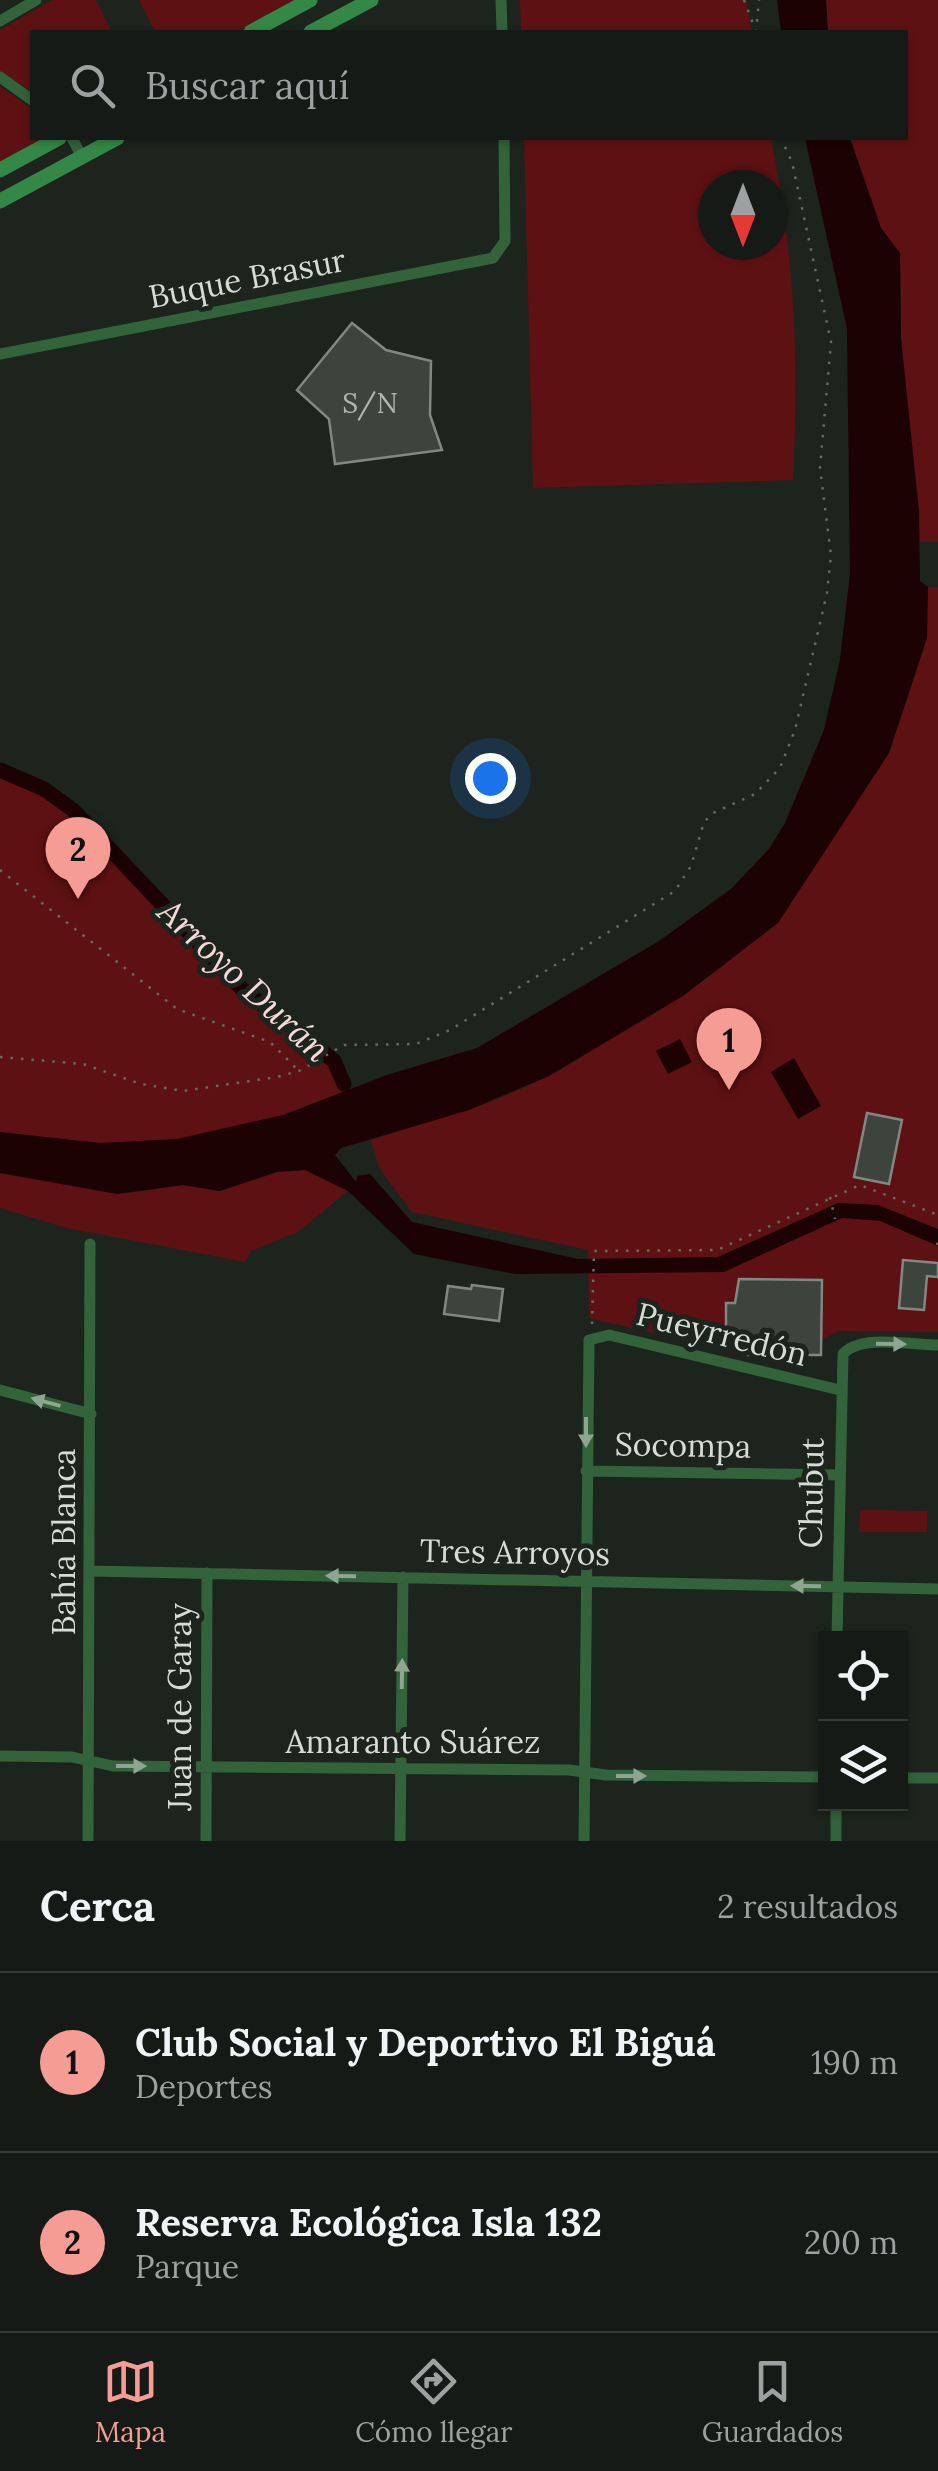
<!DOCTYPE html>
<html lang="es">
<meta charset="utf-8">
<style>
:root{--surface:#161a16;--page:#1f231f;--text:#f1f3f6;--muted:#9ea1a1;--line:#353835;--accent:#f59c94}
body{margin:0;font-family:Lora,serif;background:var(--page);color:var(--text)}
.controls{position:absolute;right:30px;bottom:30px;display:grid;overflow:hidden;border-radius:0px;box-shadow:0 2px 8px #0004}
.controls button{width:90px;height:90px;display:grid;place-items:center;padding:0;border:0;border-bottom:2px solid var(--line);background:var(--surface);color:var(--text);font:50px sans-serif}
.compass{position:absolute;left:698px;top:170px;width:90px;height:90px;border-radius:50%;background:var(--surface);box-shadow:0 2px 8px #0004;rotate:180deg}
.you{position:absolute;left:490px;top:778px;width:35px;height:35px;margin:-25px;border:8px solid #fff;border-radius:50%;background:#1a73e8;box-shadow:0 0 0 15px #1a73e833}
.badge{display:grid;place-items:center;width:65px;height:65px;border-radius:50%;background:var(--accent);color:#111;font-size:32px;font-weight:700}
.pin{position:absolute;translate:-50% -82px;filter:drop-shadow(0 2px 5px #0008)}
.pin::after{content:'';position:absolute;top:52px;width:35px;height:30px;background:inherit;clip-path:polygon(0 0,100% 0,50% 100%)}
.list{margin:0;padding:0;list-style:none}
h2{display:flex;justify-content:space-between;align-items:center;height:130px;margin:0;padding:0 40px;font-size:42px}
h2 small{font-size:32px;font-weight:400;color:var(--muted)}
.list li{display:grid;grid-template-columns:65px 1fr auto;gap:30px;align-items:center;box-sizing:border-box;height:180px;padding:0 40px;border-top:2px solid var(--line)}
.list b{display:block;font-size:38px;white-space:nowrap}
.list p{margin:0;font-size:32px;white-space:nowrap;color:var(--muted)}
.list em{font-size:32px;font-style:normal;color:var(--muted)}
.icon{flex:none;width:55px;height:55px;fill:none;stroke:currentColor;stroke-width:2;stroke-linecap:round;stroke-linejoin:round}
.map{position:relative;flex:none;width:938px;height:1841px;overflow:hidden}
.search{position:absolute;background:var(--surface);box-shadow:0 2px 8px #0004;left:30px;right:30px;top:30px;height:110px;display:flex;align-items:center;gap:25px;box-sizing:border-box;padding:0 35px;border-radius:0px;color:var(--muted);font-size:38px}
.sheet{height:490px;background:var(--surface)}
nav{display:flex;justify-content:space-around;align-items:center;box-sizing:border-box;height:140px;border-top:2px solid var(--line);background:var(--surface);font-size:28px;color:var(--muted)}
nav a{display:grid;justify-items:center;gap:5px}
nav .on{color:var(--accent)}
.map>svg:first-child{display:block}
.green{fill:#5e1112;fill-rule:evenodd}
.water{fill:#1c0202}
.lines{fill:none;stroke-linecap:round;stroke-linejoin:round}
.canal{stroke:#1c0202;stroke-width:15}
.building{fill:#3d443e;stroke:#808881;stroke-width:2.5}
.path{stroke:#656b65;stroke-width:2.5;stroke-dasharray:2.5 8;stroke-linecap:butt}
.street{stroke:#32633b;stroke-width:11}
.secondary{stroke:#348847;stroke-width:15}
.oneway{fill:#8da591}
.labels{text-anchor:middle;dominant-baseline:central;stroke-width:10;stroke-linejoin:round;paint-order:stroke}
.number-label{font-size:28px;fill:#b0b5b1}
.street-label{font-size:32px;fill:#d7dbd7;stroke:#1d231d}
.water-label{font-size:35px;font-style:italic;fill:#f5d9d6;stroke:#1d231d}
</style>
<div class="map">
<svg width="938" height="1841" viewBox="0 0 938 1841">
<rect width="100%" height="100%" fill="#1d231d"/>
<path class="green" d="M52,0H96L112,32H32V92L0,71V30Z
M139,0H296L237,32H155Z
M520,0H746L752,32H521Z
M826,0H938V542H920L901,338L900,253L881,228L850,138H906V32H828Z
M0,86L32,109V138H48L0,163Z
M524,138H771C795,262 799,354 793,480L533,488ZM713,185H773V245H713Z
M928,587H938V1332L838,1331L821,1341V1355H748L589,1318L588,1250L412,1212L379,1168L371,1140L491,1102L549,1076L682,996L778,923L889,753L927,638Z
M0,770L44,789L73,810L241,988L334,1061L344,1092C240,1141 112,1156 0,1132Z
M305,1170L348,1191L298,1232L251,1251L245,1262L67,1228L0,1208V1173L129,1193L183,1185L220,1191L278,1172Z
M860,1510L927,1511V1532H859Z"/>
<path class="water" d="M777,0H826L828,32H781Z
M805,138H850L881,228L900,253L901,338L919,511L920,581L928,587L927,638L889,753L778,923L683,996L549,1076L469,1110L341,1148L335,1155L356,1182L357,1176L370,1174L412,1222L578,1259L718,1257L838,1203L878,1205L938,1229V1246L880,1221L842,1218L724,1272L515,1274L414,1254L348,1191L305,1170L277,1172L220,1191L183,1185L117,1194L0,1173V1132L100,1143L177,1139L283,1115L387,1075L477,1048L659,941L731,889L769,849L785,823L824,730L840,659L850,574L847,329Z
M680,1039L692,1062L668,1074L656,1051Z
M794,1058L821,1106L798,1119L771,1072Z"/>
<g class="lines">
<path class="canal" d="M0,770L44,789L73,810L241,988L334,1061L344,1084"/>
</g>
<path class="building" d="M352,323L386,350L431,361L430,415L442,450L335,464L329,419L297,390Z
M867,1113L902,1120L889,1184L854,1177Z
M903,1260L938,1263V1277L927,1276L924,1310L899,1308Z
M739,1279L822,1280L821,1355H748V1333H726V1303H735Z
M472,1285L503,1289L499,1321L444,1314L448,1286L471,1289Z"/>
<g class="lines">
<path class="path" d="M744,0L754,26
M756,32L759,0
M0,870L177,1009L270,1042L298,1070
M0,1057L83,1064L141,1084L183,1091L277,1077L299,1071L344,1045L416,1044L450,1030L675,891L691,866L704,822L713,813L755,794L780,768L795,730L827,593L831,555L820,468L831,342L792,162L781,138
M830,1197L835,1219
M937,1245L938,1242
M592,1324L594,1251L717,1250L860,1185L938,1215"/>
<path class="street" d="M501,0L502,32
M0,21L36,0
M0,77L32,100
M72,138L82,157
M0,354L493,258L505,241L504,138
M0,1390L91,1414
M586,1471L839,1475
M91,1571L938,1589
M837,1638L843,1354C861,1334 912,1345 938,1345
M0,1756L72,1757L113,1766L569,1770L606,1775L826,1777
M900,1778H938
M88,1841L90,1244
M206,1841L207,1573
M400,1841L403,1577
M584,1841L589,1340L609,1335L840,1390
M836,1841V1804"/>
<path class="secondary" d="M251,32L310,0
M311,32L371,0
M0,170L59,138
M0,201L117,138"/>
</g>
<defs><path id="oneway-solid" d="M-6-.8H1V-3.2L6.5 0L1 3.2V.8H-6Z" transform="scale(2.5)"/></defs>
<g class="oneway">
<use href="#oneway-solid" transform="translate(891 1344) rotate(1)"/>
<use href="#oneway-solid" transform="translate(46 1402) rotate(-165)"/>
<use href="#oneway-solid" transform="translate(586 1432) rotate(90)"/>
<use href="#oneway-solid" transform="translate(341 1576) rotate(-179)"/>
<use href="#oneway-solid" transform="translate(806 1586) rotate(-179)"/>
<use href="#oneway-solid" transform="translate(402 1674) rotate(-89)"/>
<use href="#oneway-solid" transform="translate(131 1766)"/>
<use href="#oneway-solid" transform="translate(631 1776)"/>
</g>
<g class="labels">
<g class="number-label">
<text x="370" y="403">S/N</text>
</g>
<g class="street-label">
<text transform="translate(247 278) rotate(-11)">Buque Brasur</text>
<text transform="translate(722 1334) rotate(14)">Pueyrredón</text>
<text transform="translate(683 1445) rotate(1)">Socompa</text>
<text transform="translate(811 1493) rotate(-89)">Chubut</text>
<text transform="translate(63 1542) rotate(-90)">Bahía Blanca</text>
<text transform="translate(515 1552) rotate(1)">Tres Arroyos</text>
<text transform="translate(179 1707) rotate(-90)">Juan de Garay</text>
<text x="413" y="1741">Amaranto Suárez</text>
</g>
<g class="water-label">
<text transform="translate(244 980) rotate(43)">Arroyo Durán</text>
</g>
</g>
</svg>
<div class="controls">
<button><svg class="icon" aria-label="locate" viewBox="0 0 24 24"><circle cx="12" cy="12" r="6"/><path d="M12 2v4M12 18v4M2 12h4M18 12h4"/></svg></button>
<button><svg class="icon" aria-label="layers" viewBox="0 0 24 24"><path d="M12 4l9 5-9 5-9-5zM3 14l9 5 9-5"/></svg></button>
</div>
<svg class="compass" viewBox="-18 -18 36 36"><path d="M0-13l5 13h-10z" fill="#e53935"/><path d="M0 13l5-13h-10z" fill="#9ea1a1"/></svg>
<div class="you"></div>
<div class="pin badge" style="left:729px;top:1090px">1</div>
<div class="pin badge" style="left:78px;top:899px">2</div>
<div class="search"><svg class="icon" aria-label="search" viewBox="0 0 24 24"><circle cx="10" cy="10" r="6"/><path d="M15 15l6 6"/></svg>Buscar aquí</div>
</div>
<section class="sheet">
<h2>Cerca<small>2 resultados</small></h2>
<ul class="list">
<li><span class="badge">1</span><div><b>Club Social y Deportivo El Biguá</b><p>Deportes</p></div><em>190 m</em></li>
<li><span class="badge">2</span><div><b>Reserva Ecológica Isla 132</b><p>Parque</p></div><em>200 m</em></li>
</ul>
</section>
<nav>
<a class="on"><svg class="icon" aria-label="map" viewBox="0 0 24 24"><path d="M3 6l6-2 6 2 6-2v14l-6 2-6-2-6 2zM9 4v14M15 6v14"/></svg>Mapa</a>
<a><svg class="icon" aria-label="directions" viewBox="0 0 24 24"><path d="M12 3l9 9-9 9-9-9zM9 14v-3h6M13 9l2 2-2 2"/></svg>Cómo llegar</a>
<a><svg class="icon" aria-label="saved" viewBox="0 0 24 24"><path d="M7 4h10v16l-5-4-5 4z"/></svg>Guardados</a>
</nav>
